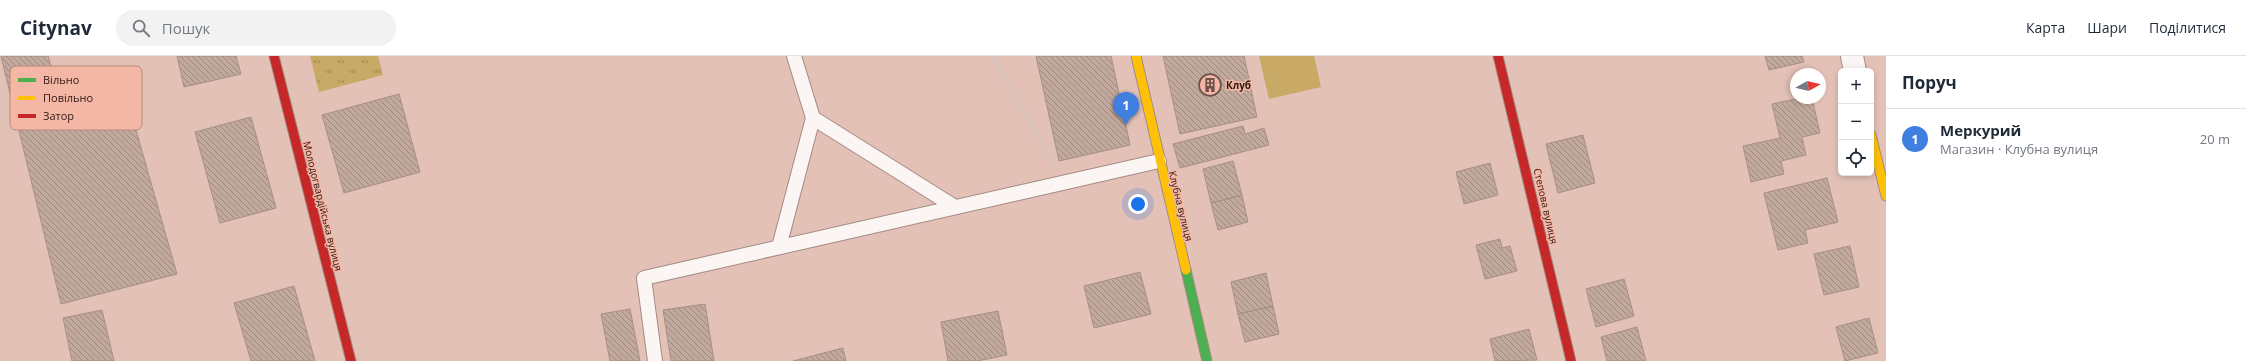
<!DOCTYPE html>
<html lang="uk">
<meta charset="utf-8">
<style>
:root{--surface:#fff;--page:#f2f2f3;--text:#1f2937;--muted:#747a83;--line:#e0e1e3;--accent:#0f766e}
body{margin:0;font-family:"Open Sans",sans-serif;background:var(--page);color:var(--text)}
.controls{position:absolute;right:12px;top:12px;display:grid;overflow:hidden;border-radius:6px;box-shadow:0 2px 6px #0003}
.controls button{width:36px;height:36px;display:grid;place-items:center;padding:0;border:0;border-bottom:1px solid var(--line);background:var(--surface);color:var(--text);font:20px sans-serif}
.compass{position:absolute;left:1790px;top:12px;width:36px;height:36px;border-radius:50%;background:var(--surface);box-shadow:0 2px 6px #0003;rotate:82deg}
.you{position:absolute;left:1138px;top:148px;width:14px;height:14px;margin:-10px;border:3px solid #fff;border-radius:50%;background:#1a73e8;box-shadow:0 0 0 6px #1a73e833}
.badge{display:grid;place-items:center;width:26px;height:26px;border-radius:50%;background:var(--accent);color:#fff;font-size:13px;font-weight:700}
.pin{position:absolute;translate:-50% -33px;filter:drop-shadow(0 1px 2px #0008)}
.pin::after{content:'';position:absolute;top:21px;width:14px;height:12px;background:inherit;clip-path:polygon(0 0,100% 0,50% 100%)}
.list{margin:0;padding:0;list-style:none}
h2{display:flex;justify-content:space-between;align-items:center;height:52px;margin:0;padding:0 16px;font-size:17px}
h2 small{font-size:13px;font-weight:400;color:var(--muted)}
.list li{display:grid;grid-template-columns:26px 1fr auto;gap:12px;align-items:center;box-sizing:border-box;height:60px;padding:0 16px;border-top:1px solid var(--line)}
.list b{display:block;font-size:15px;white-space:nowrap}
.list p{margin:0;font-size:13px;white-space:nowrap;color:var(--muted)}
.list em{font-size:13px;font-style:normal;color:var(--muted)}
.icon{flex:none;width:22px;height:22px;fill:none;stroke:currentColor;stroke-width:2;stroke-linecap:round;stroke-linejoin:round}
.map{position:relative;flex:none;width:1886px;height:305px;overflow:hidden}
header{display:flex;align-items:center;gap:24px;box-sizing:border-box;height:56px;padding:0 20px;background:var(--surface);border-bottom:1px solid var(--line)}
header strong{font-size:19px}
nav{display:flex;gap:22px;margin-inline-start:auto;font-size:14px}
.search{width:280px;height:36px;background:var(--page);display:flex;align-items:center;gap:10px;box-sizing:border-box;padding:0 14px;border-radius:22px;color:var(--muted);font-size:15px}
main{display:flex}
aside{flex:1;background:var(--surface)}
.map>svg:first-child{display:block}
.park{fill:url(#park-tufts)}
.garden{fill:#c8aa66}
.building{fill:url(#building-back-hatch);stroke:#a78f84}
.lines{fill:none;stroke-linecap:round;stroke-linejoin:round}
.lane-casing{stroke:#a48b83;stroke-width:16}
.street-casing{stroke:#a48b83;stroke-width:24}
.fast-casing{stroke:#a48b83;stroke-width:11}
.slow-casing{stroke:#a48b83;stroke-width:11}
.jam-casing{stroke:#a48b83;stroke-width:11}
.path{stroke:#d1c7c4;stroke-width:2.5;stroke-dasharray:3 2;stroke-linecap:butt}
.lane{stroke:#fbf6f4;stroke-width:14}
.street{stroke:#fbf6f4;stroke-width:22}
.fast{stroke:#4caf50;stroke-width:9}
.slow{stroke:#ffc107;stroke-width:9}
.jam{stroke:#c62828;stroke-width:9}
.labels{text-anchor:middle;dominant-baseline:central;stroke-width:3;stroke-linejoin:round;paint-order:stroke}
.poi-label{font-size:10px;font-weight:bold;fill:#2e1812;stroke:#f5b7a5;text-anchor:start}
.street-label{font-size:10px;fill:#2e1812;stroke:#f5b7a5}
.key{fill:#f5b7a5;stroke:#b98779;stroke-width:1}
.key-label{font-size:11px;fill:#2e1812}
</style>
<header>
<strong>Citynav</strong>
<div class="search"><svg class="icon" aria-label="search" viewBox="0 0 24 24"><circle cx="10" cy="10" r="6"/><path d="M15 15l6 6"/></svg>Пошук</div>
<nav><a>Карта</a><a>Шари</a><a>Поділитися</a></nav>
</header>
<main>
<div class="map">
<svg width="1886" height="305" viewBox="0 0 1886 305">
<defs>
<pattern id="park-tufts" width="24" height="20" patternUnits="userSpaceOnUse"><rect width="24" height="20" fill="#c8aa66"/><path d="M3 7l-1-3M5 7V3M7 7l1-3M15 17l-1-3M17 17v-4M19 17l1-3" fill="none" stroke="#a38953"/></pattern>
<pattern id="building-back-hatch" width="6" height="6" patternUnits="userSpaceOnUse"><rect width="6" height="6" fill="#c1a99e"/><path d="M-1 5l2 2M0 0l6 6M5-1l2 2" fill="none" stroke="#9d897f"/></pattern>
</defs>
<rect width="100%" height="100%" fill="#e3c1b7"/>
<path class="park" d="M310,0H378L383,19L319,36Z"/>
<path class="garden" d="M1259,0H1314L1321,31L1269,43Z"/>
<path class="building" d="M1,0H48L64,56L126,39L177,218L61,248Z
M177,0H236L241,18L184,31Z
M1036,0H1111L1130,89L1059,105Z
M1163,0H1244L1257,61L1180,78Z
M1765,0H1802L1804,6L1769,14Z
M399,38L420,116L344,137L322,59Z
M1800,42H1812L1820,77L1802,81L1806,99L1781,105L1784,118L1751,126L1743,90L1780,82L1772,48Z
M251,61L276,152L220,167L195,76Z
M1243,70L1245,78L1264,72L1269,89L1180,112L1173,88Z
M1583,79L1595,127L1558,137L1546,88Z
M1233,105L1242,139L1211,147L1203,113Z
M1490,107L1498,139L1464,148L1456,116Z
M1827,122L1838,166L1805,174L1808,187L1778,194L1764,137Z
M1242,139L1248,166L1218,174L1211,147Z
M1500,183L1502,192L1510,190L1517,215L1485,223L1476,189Z
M1850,190L1859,231L1824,239L1814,198Z
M1140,216L1151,258L1094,272L1084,230Z
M1266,217L1273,250L1238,258L1231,226Z
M1624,223L1634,260L1596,271L1586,233Z
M294,230L315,305H251L234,247Z
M705,248L714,305H671L663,254Z
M1273,250L1279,278L1245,286L1238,258Z
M630,253L640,305H610L601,258Z
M102,254L114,305H72L63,262Z
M998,255L1007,299L977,305H948L941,266Z
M1869,262L1878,297L1845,305L1836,271Z
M1637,271L1646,305H1607L1601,281Z
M1529,273L1537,304L1495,305L1490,283Z
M843,292L846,305H793L812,300Z"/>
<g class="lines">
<g class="lane-casing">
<path id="lane" d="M813,62L955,151
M779,191L813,62L794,0
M655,305L644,222L1159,105"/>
</g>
<g class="street-casing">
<path id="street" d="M1852,0L1855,15"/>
</g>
<g class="fast-casing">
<path id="fast" d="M1186,214L1207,305"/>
</g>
<g class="slow-casing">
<path id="slow" d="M1136,0L1186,214
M1871,79L1886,140"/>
</g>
<g class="jam-casing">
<path id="jam" d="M274,0L351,305
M1498,0L1571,305"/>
</g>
<path class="path" d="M992,0L1055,109"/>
<use href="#lane" class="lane"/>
<use href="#street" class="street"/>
<use href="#fast" class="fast"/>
<use href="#slow" class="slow"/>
<use href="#jam" class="jam"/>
</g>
<defs>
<g id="building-ring" transform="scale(1.15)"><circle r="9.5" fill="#f5b7a5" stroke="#6d534c" stroke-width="1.5"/><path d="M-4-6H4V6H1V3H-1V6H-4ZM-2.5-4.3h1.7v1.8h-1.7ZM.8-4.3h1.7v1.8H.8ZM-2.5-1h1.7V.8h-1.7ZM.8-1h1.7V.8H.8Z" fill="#6d534c"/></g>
</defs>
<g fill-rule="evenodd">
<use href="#building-ring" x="1210" y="29"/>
</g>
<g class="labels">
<g class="poi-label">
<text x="1226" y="29">Клуб</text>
</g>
<g class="street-label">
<text transform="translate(323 150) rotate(76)">Молодогвардійська вулиця</text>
<text transform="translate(1181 150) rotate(76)">Клубна вулиця</text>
<text transform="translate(1546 150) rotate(77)">Степова вулиця</text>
</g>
</g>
<rect x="10" y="10" width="132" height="64" rx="6" class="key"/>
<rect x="18" y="22" width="18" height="4" fill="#4caf50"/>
<rect x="18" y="40" width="18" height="4" fill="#ffc107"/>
<rect x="18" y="58" width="18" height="4" fill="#c62828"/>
<g class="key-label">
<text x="43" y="28">Вільно</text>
<text x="43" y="46">Повільно</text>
<text x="43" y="64">Затор</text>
</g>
</svg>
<div class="controls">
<button>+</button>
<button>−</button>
<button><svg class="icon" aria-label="locate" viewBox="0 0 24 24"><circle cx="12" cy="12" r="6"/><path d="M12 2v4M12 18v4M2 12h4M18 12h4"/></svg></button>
</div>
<svg class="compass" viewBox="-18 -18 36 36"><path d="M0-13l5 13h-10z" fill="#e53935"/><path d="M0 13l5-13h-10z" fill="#747a83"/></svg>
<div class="you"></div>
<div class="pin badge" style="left:1126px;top:69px;background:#3f7fe0">1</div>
</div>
<aside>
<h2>Поруч<small></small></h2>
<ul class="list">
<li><span class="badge" style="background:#3f7fe0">1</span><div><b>Меркурий</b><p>Магазин · Клубна вулиця</p></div><em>20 m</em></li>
</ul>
</aside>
</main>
